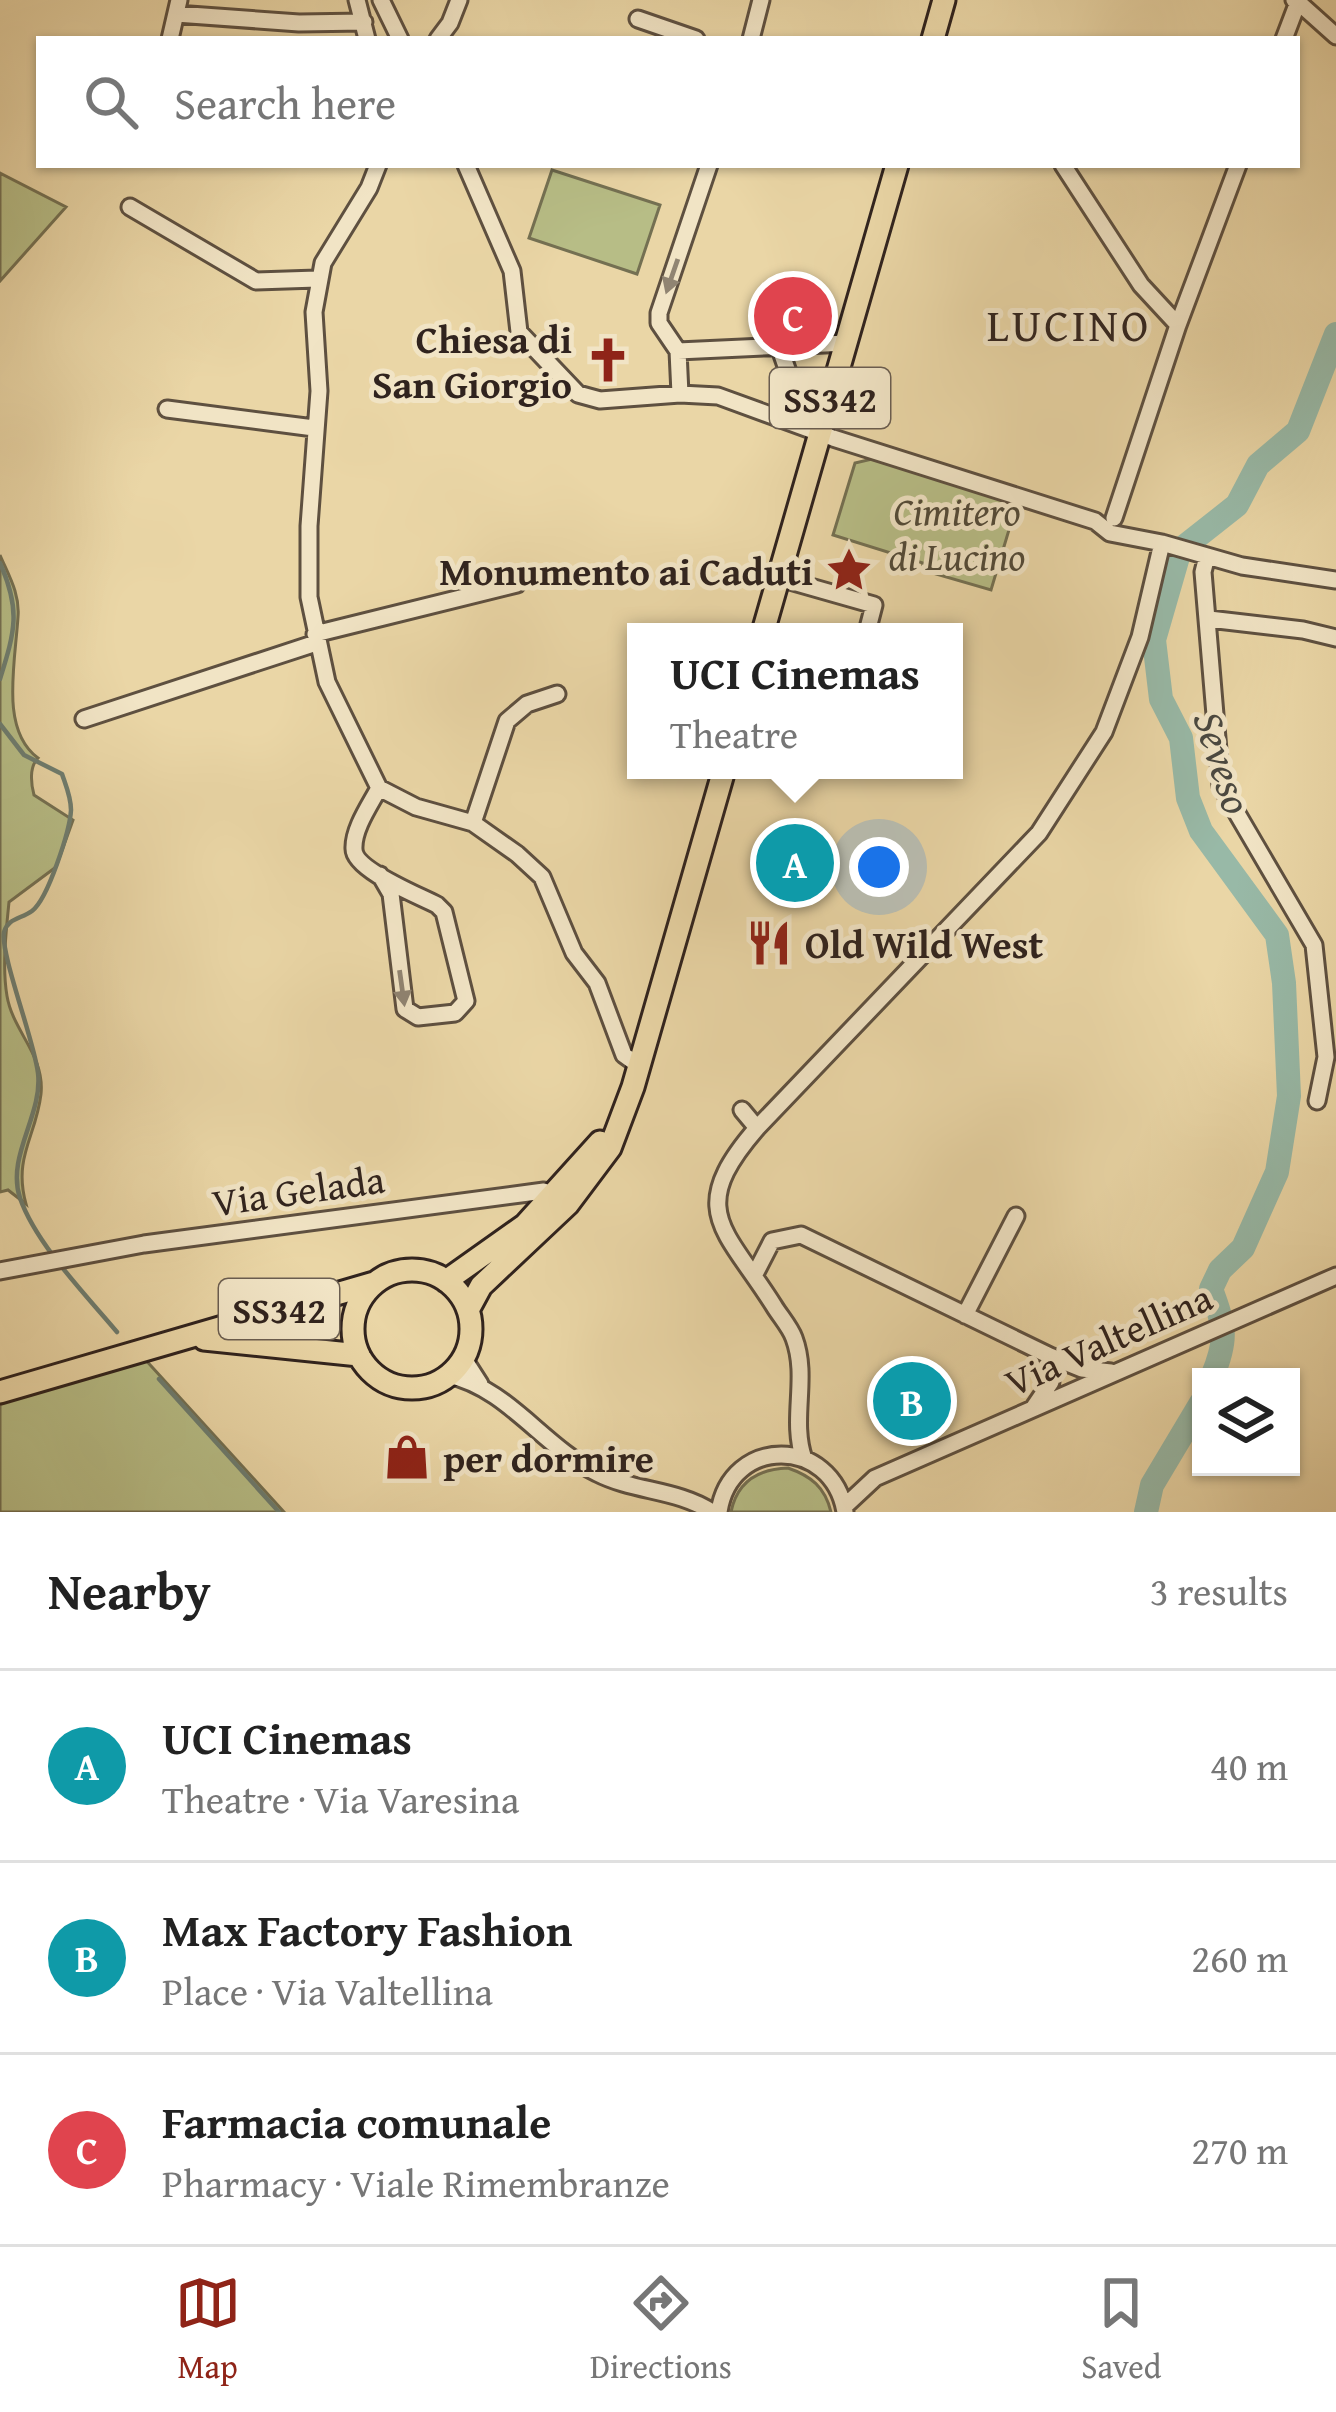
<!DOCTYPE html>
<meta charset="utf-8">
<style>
:root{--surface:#fff;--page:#f2f2f2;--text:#222;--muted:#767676;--line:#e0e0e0;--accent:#8f2418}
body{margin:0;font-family:"Gentium Book Plus",serif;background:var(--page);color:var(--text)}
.controls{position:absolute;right:36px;bottom:36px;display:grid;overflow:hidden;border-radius:0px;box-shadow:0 3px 9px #0004}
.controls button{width:108px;height:108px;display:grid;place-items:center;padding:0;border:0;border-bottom:3px solid var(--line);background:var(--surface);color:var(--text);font:60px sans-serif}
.you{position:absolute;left:879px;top:867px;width:42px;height:42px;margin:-30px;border:9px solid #fff;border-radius:50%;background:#1a73e8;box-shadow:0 0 0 18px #1a73e833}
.badge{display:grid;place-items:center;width:78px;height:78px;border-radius:50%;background:var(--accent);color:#fff;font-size:39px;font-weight:700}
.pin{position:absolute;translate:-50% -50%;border:6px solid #fff;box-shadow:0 3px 12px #0006}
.popup{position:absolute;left:627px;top:623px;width:336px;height:156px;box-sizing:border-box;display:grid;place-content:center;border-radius:0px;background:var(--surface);filter:drop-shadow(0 3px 9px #0005);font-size:39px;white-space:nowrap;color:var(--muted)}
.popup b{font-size:45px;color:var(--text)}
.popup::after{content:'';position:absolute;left:50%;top:100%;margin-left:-24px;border:24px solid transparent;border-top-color:var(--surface)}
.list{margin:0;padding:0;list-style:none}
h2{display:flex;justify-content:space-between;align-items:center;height:156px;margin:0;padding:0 48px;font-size:51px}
h2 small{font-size:39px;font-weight:400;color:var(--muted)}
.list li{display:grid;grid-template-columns:78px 1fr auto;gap:36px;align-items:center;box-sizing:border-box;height:192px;padding:0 48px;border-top:3px solid var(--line)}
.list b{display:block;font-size:45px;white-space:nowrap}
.list p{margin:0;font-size:39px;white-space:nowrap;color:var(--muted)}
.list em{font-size:39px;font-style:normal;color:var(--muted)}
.icon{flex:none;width:66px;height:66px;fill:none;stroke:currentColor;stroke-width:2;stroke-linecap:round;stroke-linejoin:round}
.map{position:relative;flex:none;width:1336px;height:1512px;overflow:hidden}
.search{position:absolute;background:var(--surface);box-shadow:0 3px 9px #0004;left:36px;right:36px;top:36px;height:132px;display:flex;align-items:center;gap:30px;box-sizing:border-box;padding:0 42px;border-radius:0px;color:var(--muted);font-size:45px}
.sheet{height:732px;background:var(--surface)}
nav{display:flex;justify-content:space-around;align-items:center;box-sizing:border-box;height:168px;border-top:3px solid var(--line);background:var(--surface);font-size:33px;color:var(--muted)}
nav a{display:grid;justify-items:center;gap:6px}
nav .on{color:var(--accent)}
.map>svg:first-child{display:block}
.green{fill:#b7bd86;stroke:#747052;stroke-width:3}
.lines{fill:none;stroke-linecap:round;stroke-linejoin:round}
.stream{stroke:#6e7d70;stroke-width:4.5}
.river{stroke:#98b9a7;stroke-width:24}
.minor-casing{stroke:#5e5040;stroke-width:21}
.major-casing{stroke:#30231e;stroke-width:27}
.minor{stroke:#f1e4c5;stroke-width:15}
.major{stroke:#ead6a6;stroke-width:21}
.oneway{fill:#908472}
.labels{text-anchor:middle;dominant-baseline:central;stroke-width:10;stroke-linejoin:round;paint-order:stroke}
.shield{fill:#f1e4c5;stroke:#6a5d50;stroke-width:3}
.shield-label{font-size:36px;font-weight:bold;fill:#30231e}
.poi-label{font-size:39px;font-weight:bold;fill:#30231e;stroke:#f1e4c5;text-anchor:end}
.park-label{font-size:39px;font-style:italic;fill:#524a38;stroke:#f1e4c5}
.street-label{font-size:39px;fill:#30231e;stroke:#f1e4c5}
.water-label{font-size:42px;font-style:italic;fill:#4a4840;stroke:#f1e4c5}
.quarter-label{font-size:45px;letter-spacing:3px;fill:#30231e;stroke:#f1e4c5}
</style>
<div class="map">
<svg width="1336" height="1512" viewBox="0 0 1336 1512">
<rect width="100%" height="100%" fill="#ead6a6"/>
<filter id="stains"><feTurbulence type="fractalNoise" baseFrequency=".00167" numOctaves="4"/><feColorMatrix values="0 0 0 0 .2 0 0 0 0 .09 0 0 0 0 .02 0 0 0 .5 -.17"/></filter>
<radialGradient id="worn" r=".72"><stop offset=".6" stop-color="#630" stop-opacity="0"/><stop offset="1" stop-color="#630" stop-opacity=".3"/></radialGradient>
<path class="green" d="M552,170L660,205L637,274L529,238Z
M0,173L66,207L0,281Z
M872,459L1017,503L991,590L922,570L923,563L833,535L855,463Z
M0,555C9,576 20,594 18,617C15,665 0,730 38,758C29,767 31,784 34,795L73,820L56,867L9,902C6,932 2,967 7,996C13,1032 45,1055 41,1094C36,1137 13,1157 26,1204L8,1190L0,1192Z
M142,1356L284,1512H0V1397Z
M788,1468C811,1476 825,1487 831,1512H731C737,1482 758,1469 788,1468Z"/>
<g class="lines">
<path class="stream" d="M0,563C21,610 15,631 0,679
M0,724L24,755L62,774C66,786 71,797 71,810C70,830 48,899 32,911C21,919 8,918 4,932C0,953 34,1040 38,1073C43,1115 6,1156 20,1198C36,1244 86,1295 117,1332
M159,1379L279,1512"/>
<path class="river" d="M1212,1377C1228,1339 1225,1327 1211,1289L1220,1270L1243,1248L1277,1172L1289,1096L1284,983L1277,935L1201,831L1188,798L1181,738L1161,699L1154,640L1180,550L1237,505L1258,465L1298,431L1336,334
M1146,1512L1152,1485L1201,1403"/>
<g class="minor-casing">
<path id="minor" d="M357,0L367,39
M381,0L400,39
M1298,2L1336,36
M176,14L299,23L364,22
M638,19L696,39
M170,39L179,0
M438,39L450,23L459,0
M751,39L761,0
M1284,39L1298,2L1294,0
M378,165L369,188L323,263L314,312L319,391L309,526V597L327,682L379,788L416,807L473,823L517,854L542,877L574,953L597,983L624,1055L638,1065
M466,165L512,271L519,332L578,394L600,400L680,394L718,396L833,438L1095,521L1110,533L1162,543L1242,566L1336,580
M1063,165L1141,285L1178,325L1114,518
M130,207L256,281L317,279
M1178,325L1238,165
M779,346L803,415
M678,351L846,343
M680,394L678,351L659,323V313L709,165
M167,409L314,428
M1207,556L1203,572L1221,786L1314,945L1326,1057L1317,1101
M779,578L874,605L867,632
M1209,619L1303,630L1336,638
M315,634L517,584
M84,719L316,643
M379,788C370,805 353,829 354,849C354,870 418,895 437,905L444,912L466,1001L455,1013L418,1017L405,1009L391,894L380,875
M473,823L507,721L527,704L557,694
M742,1110L757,1128
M0,1271L144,1244L544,1191
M754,1276L772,1241L801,1235L1050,1356
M965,1315L1016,1216
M464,1359L480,1384
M448,1375C508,1388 543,1447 597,1473C634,1492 677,1489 712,1512
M1034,1407L1051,1382L1050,1356L1082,1369L1111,1372
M804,1459C790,1419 809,1378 794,1338C790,1327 780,1316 774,1306C725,1228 685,1211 757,1128L1039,833L1104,732L1140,637L1162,543
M844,1507L875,1478L1336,1276
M719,1512C730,1436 832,1436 845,1512"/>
</g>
<g class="major-casing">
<path id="major" d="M933,39L944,0
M763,632L897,165
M353 1329a59 59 0 1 1 118 0a59 59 0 1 1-118 0Z
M446,1281L525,1225L600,1142
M468,1310L481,1286L568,1204L610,1148L633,1087L724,770
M204,1339L359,1355
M0,1392L374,1283"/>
</g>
<use href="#minor" class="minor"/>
<use href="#major" class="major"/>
</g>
<defs><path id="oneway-solid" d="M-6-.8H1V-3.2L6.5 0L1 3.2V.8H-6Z" transform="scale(3)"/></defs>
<g class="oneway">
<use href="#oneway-solid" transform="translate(672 276) rotate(109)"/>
<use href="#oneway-solid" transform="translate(402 988) rotate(82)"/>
</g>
<defs>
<g id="church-bare" transform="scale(3.6)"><path d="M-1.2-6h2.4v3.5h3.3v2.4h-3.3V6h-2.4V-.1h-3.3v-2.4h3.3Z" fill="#8f2418" stroke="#f1e4c5" stroke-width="2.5" paint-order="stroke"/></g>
<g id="sight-bare" transform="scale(3.6)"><path d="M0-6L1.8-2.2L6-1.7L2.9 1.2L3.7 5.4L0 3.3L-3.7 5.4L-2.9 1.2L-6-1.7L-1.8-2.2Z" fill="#8f2418" stroke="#f1e4c5" stroke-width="2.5" paint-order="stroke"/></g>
<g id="restaurant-bare" transform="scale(3.6)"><path d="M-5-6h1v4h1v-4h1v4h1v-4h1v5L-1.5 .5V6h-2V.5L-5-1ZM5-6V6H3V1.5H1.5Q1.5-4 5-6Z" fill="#8f2418" stroke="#f1e4c5" stroke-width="2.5" paint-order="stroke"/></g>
<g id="shop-bare" transform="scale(3.6)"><path d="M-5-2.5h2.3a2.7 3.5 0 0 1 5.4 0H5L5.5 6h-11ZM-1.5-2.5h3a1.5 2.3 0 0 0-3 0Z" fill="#8f2418" stroke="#f1e4c5" stroke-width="2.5" paint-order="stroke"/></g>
</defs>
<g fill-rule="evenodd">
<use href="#church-bare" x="608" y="360"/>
<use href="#sight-bare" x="849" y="570"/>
<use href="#restaurant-bare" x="769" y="943"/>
<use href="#shop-bare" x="407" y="1457"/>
</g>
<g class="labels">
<g class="shield">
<rect x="770" y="368" width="120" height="60" rx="9"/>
<rect x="219" y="1279" width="120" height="60" rx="9"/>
</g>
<g class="shield-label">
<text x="830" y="398">SS342</text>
<text x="279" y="1309">SS342</text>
</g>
<g class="poi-label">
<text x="572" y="338">Chiesa di<tspan x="572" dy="45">San Giorgio</tspan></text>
<text x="813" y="570">Monumento ai Caduti</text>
<text x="805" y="943" text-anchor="start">Old Wild West</text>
<text x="443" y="1457" text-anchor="start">per dormire</text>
</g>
<g class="park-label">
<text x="957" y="510">Cimitero<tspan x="957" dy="45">di Lucino</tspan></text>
</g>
<g class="street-label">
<text transform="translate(298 1190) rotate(-8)">Via Gelada</text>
<text transform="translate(1108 1339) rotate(-24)">Via Valtellina</text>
</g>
<g class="water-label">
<text transform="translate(1224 762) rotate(72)">Seveso</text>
</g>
<g class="quarter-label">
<text x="1069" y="324">LUCINO</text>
</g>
</g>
<rect width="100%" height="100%" filter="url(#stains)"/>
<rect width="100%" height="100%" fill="url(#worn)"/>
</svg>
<div class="controls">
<button><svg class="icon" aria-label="layers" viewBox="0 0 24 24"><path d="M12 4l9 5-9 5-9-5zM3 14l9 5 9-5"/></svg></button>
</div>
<div class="you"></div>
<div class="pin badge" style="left:795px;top:863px;background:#0f9aa8">A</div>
<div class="popup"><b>UCI Cinemas</b>Theatre</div>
<div class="pin badge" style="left:912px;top:1401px;background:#0f9aa8">B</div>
<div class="pin badge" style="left:793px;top:316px;background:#e0444e">C</div>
<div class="search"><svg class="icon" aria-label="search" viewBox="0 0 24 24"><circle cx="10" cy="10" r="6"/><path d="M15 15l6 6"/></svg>Search here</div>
</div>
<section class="sheet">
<h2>Nearby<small>3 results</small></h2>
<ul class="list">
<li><span class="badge" style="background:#0f9aa8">A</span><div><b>UCI Cinemas</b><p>Theatre · Via Varesina</p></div><em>40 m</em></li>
<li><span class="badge" style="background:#0f9aa8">B</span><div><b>Max Factory Fashion</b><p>Place · Via Valtellina</p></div><em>260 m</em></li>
<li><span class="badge" style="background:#e0444e">C</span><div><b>Farmacia comunale</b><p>Pharmacy · Viale Rimembranze</p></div><em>270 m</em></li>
</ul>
</section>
<nav>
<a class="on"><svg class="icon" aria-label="map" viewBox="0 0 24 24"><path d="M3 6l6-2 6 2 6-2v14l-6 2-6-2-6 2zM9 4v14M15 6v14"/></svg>Map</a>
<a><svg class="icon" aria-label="directions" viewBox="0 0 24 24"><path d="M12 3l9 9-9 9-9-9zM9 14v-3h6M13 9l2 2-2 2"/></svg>Directions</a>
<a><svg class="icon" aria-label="saved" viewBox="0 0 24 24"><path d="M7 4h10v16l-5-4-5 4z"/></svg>Saved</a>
</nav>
